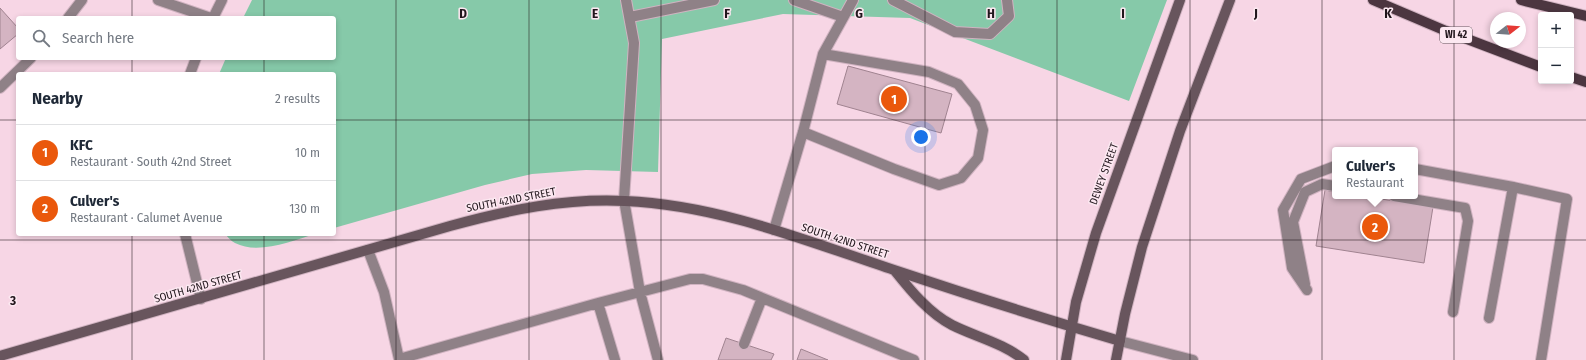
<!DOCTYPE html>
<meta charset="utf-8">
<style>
:root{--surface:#fff;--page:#f6f6f7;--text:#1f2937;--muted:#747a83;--line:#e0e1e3;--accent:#ea580c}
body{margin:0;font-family:"Fira Sans Condensed",sans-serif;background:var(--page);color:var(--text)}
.controls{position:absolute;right:12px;top:12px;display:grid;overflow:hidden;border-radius:4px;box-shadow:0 2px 6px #0003}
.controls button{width:36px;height:36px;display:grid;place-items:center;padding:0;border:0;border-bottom:1px solid var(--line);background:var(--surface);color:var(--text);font:20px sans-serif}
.compass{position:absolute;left:1490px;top:12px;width:36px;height:36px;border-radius:50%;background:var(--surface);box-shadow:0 2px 6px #0003;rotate:73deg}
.you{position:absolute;left:921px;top:137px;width:14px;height:14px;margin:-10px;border:3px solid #fff;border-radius:50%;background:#1a73e8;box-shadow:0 0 0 6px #1a73e833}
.badge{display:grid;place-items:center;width:26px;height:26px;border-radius:50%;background:var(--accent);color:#fff;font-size:13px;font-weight:700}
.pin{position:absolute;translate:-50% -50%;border:2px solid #fff;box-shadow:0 1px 4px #0006}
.popup{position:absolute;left:1332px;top:147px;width:86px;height:52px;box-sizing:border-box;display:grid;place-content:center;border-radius:4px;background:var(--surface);filter:drop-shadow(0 1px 3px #0005);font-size:13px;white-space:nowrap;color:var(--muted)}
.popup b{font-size:15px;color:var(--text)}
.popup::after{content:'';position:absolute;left:50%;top:100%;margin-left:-8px;border:8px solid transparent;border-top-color:var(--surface)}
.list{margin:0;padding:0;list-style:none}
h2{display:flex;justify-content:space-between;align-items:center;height:52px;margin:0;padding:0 16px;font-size:17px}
h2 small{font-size:13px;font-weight:400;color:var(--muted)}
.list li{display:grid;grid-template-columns:26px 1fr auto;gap:12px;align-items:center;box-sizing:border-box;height:56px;padding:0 16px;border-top:1px solid var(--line)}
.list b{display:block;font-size:15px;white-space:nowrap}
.list p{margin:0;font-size:13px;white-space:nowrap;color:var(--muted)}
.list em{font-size:13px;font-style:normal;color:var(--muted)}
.icon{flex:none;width:22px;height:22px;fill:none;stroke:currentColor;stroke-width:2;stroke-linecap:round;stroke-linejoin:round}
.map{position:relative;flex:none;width:1586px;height:360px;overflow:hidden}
.search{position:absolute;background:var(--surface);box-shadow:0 2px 6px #0003;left:16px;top:16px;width:320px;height:44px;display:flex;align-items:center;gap:10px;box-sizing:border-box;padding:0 14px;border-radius:4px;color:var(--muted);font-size:15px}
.panel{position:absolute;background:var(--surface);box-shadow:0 2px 6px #0003;left:16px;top:72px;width:320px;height:164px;border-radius:4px}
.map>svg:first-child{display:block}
.green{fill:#86c9a9}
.building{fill:#d4b4c2;stroke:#a08390}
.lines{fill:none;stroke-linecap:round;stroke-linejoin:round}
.lane-casing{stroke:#d0b3c1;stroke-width:12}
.street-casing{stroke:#d0b3c1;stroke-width:12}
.secondary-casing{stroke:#d0b3c1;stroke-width:12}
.primary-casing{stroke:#d0b3c1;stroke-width:12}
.lane{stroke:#8f8187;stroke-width:10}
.street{stroke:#8f8187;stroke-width:10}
.secondary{stroke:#68555d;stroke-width:10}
.primary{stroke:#4c3640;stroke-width:10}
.grid{fill:none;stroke:#21161c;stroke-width:1;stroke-opacity:0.55}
.labels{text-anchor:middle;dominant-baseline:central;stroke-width:3;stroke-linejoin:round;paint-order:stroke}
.shield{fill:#fce8f1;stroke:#63555c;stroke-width:1}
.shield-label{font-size:10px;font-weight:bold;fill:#21161c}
.street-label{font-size:11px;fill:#21161c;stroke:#fce8f1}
.grid-label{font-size:13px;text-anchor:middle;font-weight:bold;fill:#21161c;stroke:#fce8f1;stroke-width:3;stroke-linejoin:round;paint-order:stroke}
</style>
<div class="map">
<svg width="1586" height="360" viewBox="0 0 1586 360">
<rect width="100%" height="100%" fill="#f7d6e5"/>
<path class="green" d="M252,0H1167L1129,101L910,18L783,14L662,39L658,172L586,170L532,174L485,185L334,228V74H219L226,58H334V18H243Z
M225,234H315C292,241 258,255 235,243C231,241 228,237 225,234Z"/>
<path class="building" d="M0,8L18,28V34L0,49Z
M848,66L952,94L941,133L837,104Z
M1325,190L1335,192V196H1362L1433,207L1424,263L1316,246Z
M726,338L774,354L771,360H718Z
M801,349L828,360H797Z"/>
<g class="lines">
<g class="lane-casing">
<path id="lane" d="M158,0L211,18
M626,0L634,43L624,200L640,292L658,360
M794,0L843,17
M893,0L955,32L990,34L1009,16L1007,0
M630,17L714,0
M68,18L82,0
M0,88L31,58
M803,132L894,169L939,185L961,178L978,158L983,130L975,105L958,84L929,72L823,54
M1415,169L1513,187
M1394,196L1465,208L1468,221L1453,312
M774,230L803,132L823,54L853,0
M368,250L384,292L399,359L598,303L690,279H703L743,290L914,360
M1305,284L1293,222L1305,192L1322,184L1335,186
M1307,290L1292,268L1283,210L1301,179L1335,166
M598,303L615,360
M1489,318L1513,187L1567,199L1541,360
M1120,341L1193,360
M744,344L762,298"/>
</g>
<g class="street-casing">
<path id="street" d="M213,18L222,0
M190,74L196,58
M185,234L201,299"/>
</g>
<g class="secondary-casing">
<path id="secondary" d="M895,271C911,291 929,313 952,325C976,337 1003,343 1024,360
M0,356L450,226C508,210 565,198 625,201C719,205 807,241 894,270C969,295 1045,319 1120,341
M1066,360L1076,302L1096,233L1180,0
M1116,360L1125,314L1142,247L1180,131L1230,0"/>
</g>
<g class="primary-casing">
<path id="primary" d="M1373,0L1446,31L1541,67
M1521,0L1586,16
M1571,77L1586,82"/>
</g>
<use href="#lane" class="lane"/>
<use href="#street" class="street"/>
<use href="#secondary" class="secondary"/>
<use href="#primary" class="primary"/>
</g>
<path class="grid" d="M132,0V18M264,0V18M396,0V360M529,0V360M661,0V360M793,0V360M925,0V360M1057,0V360M1190,0V360M1322,0V360M1454,0V360M132,58V74M264,58V74M0,120H18M334,120H1586M132,234V360M264,234V360M0,240H1586"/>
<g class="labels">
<rect class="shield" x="1440" y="27" width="32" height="16" rx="3"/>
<g class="shield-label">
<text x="1456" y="35">WI 42</text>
</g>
<g class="street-label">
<text transform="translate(1104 174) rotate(-70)">DEWEY STREET</text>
<text transform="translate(511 200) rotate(-11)">SOUTH 42ND STREET</text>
<text transform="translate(845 241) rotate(18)">SOUTH 42ND STREET</text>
<text transform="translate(198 287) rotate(-16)">SOUTH 42ND STREET</text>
</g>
</g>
<g class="grid-label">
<text x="463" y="18">D</text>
<text x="595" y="18">E</text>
<text x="727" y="18">F</text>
<text x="859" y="18">G</text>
<text x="991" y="18">H</text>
<text x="1123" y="18">I</text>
<text x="1256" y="18">J</text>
<text x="1388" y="18">K</text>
<text x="13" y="305">3</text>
</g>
</svg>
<div class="controls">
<button>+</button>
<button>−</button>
</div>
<svg class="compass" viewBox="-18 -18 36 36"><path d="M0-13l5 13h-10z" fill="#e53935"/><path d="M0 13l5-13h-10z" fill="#747a83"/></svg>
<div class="you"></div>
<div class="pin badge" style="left:894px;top:99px">1</div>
<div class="pin badge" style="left:1375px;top:227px">2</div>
<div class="popup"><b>Culver's</b>Restaurant</div>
<div class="search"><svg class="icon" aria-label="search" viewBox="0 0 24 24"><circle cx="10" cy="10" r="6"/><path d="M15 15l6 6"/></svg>Search here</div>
<section class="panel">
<h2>Nearby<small>2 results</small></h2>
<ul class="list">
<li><span class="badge">1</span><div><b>KFC</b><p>Restaurant · South 42nd Street</p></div><em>10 m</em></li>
<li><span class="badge">2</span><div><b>Culver's</b><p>Restaurant · Calumet Avenue</p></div><em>130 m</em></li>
</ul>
</section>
</div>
